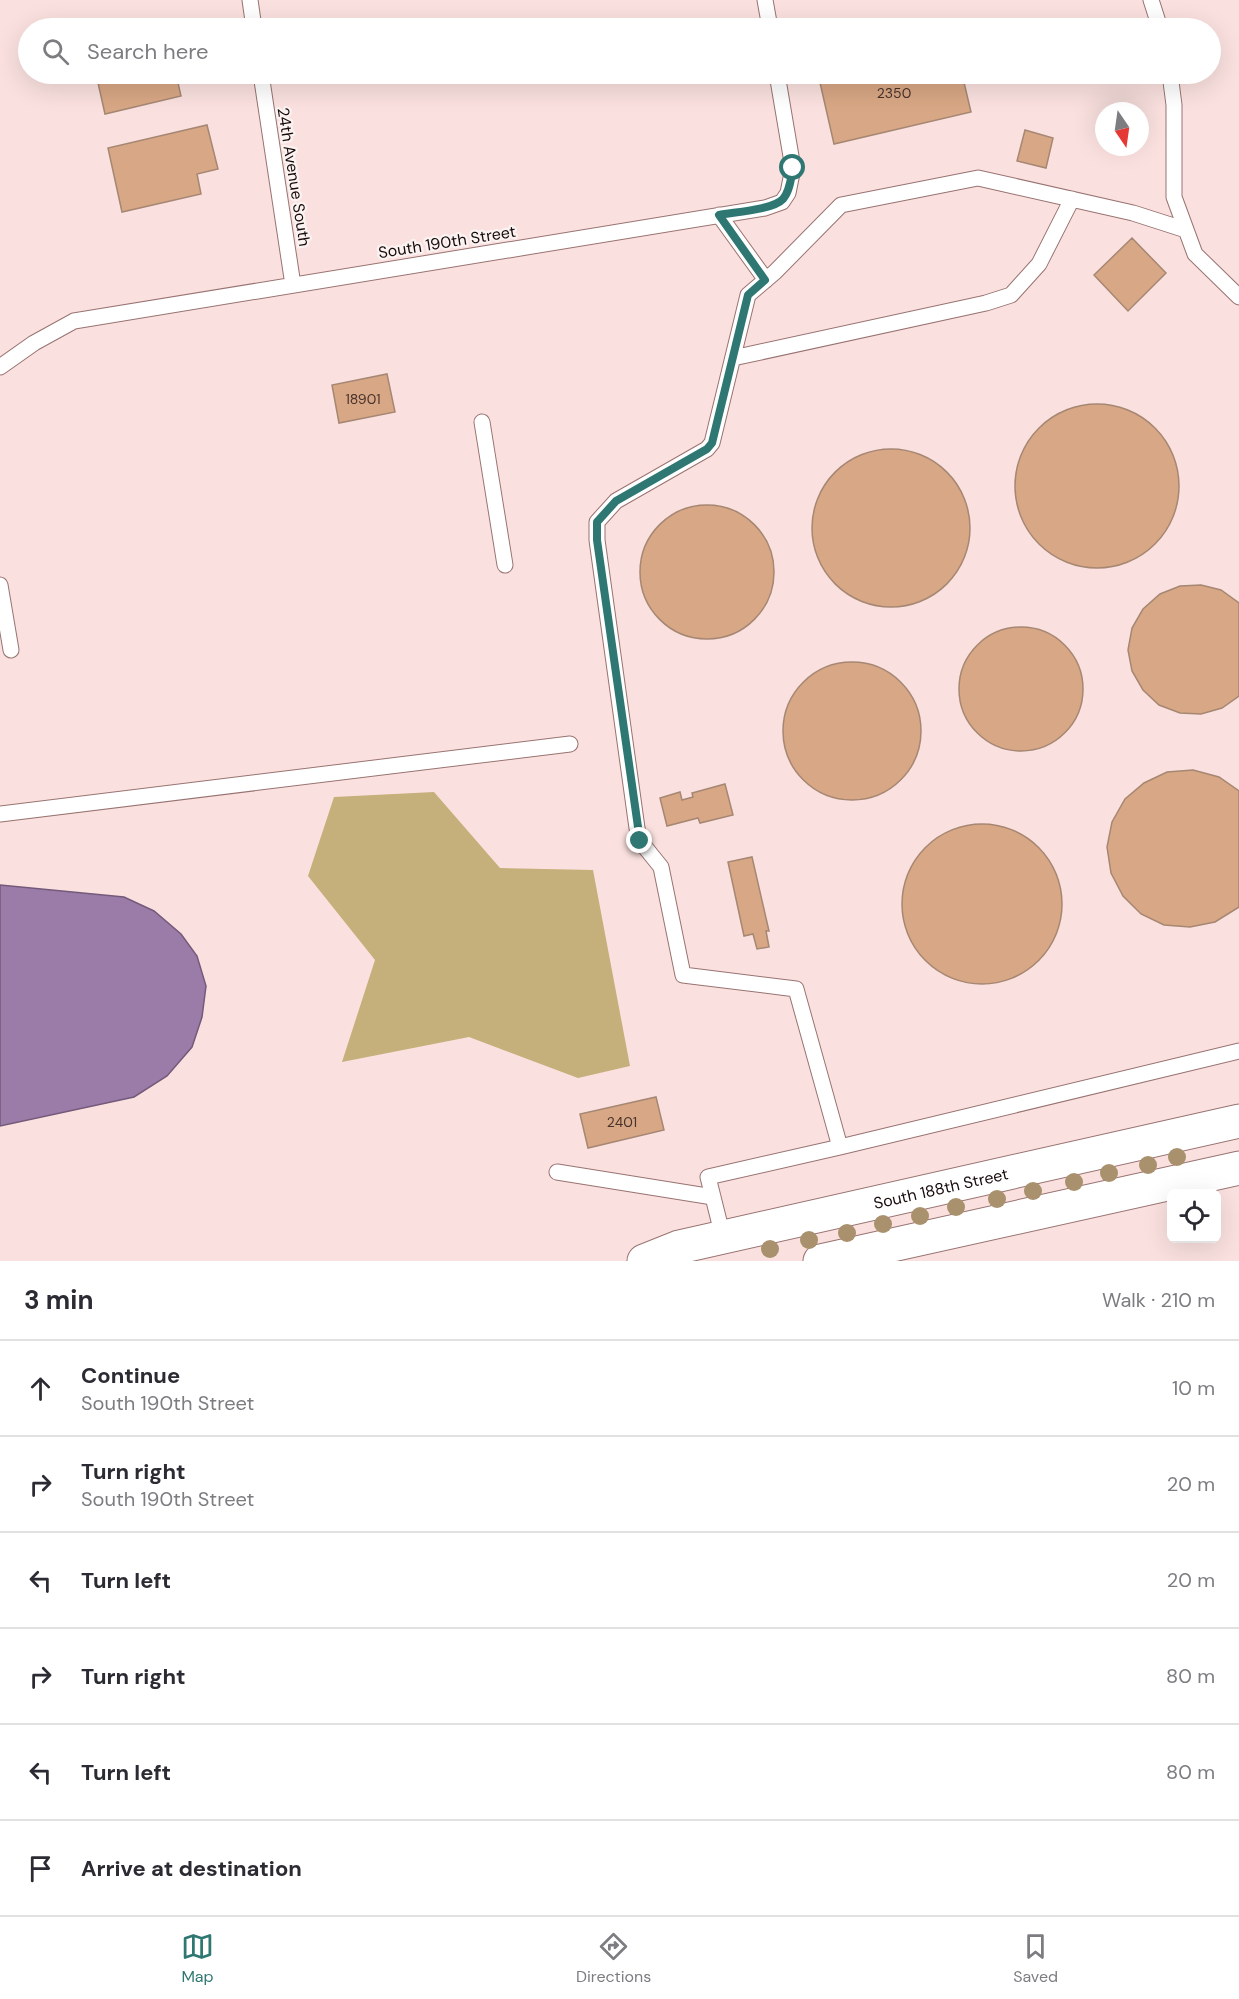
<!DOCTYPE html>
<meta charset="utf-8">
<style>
:root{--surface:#fff;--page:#f2f2f3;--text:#2b2b33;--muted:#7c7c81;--line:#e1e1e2;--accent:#2f7772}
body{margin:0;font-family:"DM Sans",sans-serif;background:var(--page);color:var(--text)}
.controls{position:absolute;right:18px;bottom:18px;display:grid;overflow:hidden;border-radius:9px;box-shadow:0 6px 24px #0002}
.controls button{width:54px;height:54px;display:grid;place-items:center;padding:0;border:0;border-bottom:2px solid var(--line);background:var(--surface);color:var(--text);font:30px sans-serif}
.compass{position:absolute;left:1095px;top:102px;width:54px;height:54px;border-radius:50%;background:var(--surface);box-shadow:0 6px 24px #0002;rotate:167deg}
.stop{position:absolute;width:18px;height:18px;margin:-14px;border:4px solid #2f7772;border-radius:50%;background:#fff}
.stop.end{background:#2f7772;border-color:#fff;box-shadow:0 2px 6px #0008}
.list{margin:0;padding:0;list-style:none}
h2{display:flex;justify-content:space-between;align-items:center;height:78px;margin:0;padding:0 24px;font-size:26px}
h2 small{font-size:20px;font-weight:400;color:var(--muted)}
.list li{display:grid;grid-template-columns:39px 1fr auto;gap:18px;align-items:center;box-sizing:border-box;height:96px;padding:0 24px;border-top:2px solid var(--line)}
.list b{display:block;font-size:22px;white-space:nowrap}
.list p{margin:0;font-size:20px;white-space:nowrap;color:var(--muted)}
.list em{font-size:20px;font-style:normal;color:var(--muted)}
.icon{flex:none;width:33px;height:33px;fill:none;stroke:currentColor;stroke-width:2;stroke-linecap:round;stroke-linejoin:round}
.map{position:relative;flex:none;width:1239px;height:1261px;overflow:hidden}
.search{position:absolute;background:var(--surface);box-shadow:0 6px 24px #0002;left:18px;right:18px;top:18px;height:66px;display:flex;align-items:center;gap:15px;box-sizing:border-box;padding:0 21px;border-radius:33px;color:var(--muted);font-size:22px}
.sheet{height:654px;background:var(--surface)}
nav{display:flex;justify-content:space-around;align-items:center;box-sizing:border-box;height:84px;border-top:2px solid var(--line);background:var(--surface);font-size:16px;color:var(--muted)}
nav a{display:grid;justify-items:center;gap:3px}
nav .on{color:var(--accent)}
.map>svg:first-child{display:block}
.forest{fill:#c5af7a}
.water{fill:#9b7ca9;stroke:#745a7a;stroke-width:1.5}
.building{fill:#d8a785;stroke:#a68773;stroke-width:1.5}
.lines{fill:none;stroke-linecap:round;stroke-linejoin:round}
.service-casing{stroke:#987371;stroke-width:17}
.primary-casing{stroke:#987371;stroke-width:35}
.service{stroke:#fff;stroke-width:15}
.primary{stroke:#fff;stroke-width:33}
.tree{fill:#a8916c}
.route{stroke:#2f7772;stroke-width:8}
.labels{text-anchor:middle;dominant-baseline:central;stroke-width:4.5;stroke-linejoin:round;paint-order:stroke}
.number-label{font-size:14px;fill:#48322a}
.street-label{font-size:16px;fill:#180b0b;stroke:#fbf3f2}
</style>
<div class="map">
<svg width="1239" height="1261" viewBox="0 0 1239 1261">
<rect width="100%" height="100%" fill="#fae1df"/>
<path class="forest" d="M434,792L500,868L593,870L630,1066L578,1078L469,1037L342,1062L375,960L308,876L334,797Z"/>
<path class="water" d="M0,885L124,897L154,911L181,934L197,956L206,986L202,1017L192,1047L167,1076L134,1097L0,1126Z"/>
<path class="building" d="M96,74H176L181,96L105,114Z
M818,74H962L971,112L834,144Z
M207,125L218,169L197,174L201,194L122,212L108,148Z
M1025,130L1053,138L1046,168L1017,161Z
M1132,238L1166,273L1128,311L1094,275Z
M387,374L395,412L339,423L332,385Z
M1015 486a82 82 0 1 1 164 0a82 82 0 1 1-164 0Z
M812 528a79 79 0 1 1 158 0a79 79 0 1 1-158 0Z
M640 572a67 67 0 1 1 134 0a67 67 0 1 1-134 0Z
M1201,585L1221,590L1239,603V696L1222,708L1201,714L1180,713L1159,705L1143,690L1132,671L1128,650L1132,628L1143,609L1160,594L1180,586Z
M959 689a62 62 0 1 1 124 0a62 62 0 1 1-124 0Z
M783 731a69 69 0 1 1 138 0a69 69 0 1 1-138 0Z
M1193,770L1219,777L1239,791V907L1215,922L1190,927L1164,925L1141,914L1123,896L1111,873L1107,847L1112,822L1125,799L1144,783L1167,772Z
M725,784L733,815L700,823L698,818L667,826L660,798L680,792L682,800L693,797L692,793Z
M902 904a80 80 0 1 1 160 0a80 80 0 1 1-160 0Z
M752,857L769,931H766L769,947L757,949L753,934L744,936L728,862Z
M656,1097L664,1130L588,1148L580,1114Z"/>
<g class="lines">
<g class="service-casing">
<path id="service" d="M250,0L254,28
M765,0L770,28
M1151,0L1160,28
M261,74L293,285
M1170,74L1174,105V197L1195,254L1239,297
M719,215L766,280
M733,358L986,303L1011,295L1039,264L1072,199
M0,367L34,343L74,321L765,208L782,202L788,193L793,168L777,74
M482,422L505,565
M0,585L11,650
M0,814L570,744
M840,1147L1239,1051
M557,1172L713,1197
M723,1237L708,1177L840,1147L796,989L683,975L661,867L640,841L637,828L597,540V522L616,501L707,449L712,443L748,295L775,272L841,205L978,178L1133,213L1186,230"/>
</g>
<g class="primary-casing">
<g id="primary">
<path id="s1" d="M644,1261L679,1247L1239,1121"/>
<path d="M820,1261L1239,1168"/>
</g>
</g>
<use href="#service" class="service"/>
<use href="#primary" class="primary"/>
</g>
<g class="tree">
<circle cx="1177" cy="1157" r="9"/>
<circle cx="1148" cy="1165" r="9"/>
<circle cx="1109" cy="1173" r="9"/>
<circle cx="1074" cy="1182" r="9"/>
<circle cx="1033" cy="1191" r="9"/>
<circle cx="997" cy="1199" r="9"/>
<circle cx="956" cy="1207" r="9"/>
<circle cx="920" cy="1216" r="9"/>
<circle cx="883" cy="1224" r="9"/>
<circle cx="847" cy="1233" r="9"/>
<circle cx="809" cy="1240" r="9"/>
<circle cx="770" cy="1249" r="9"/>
</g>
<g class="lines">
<path class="route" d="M640,841L597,540V522L616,501L707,449L712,443L748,295L765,280L719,215C734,212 773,210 783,199C790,191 791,178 793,168"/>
</g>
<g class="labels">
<g class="number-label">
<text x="894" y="93">2350</text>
<text x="363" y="399">18901</text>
<text x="622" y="1122">2401</text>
</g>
<g class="street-label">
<text transform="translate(294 177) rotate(81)">24th Avenue South</text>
<text transform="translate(447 242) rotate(-9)">South 190th Street</text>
<text stroke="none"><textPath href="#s1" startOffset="306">South 188th Street</textPath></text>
</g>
</g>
</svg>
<div class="controls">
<button><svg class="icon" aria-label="locate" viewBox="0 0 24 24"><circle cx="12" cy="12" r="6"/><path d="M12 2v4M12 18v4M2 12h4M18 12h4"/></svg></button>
</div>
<svg class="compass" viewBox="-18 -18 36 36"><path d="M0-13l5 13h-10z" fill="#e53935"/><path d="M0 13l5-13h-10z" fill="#7c7c81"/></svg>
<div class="stop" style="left:793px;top:168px"></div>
<div class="stop end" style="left:640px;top:841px"></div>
<div class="search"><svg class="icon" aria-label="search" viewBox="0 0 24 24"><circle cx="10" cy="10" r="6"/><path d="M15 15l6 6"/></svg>Search here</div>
</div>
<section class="sheet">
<h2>3 min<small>Walk · 210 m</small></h2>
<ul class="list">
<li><svg class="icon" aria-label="ahead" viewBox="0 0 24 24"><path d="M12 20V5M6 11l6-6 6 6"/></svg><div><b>Continue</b><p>South 190th Street</p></div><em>10 m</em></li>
<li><svg class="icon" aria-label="right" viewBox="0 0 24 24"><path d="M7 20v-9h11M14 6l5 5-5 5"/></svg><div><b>Turn right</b><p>South 190th Street</p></div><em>20 m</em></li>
<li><svg class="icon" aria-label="left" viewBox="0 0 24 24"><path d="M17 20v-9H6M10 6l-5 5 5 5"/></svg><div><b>Turn left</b></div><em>20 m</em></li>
<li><svg class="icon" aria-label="right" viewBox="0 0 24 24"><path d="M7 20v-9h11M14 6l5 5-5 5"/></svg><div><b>Turn right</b></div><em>80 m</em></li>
<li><svg class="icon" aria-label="left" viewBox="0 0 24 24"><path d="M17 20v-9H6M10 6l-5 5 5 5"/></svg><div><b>Turn left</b></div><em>80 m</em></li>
<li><svg class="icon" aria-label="arrive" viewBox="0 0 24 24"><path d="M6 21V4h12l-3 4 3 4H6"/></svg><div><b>Arrive at destination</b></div></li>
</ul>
</section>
<nav>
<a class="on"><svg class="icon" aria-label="map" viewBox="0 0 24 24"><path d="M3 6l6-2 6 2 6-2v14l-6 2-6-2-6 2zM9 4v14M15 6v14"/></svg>Map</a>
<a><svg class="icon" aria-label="directions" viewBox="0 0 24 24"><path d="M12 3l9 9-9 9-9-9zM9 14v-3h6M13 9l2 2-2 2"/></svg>Directions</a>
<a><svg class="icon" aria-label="saved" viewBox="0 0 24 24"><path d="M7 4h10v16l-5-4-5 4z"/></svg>Saved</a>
</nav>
